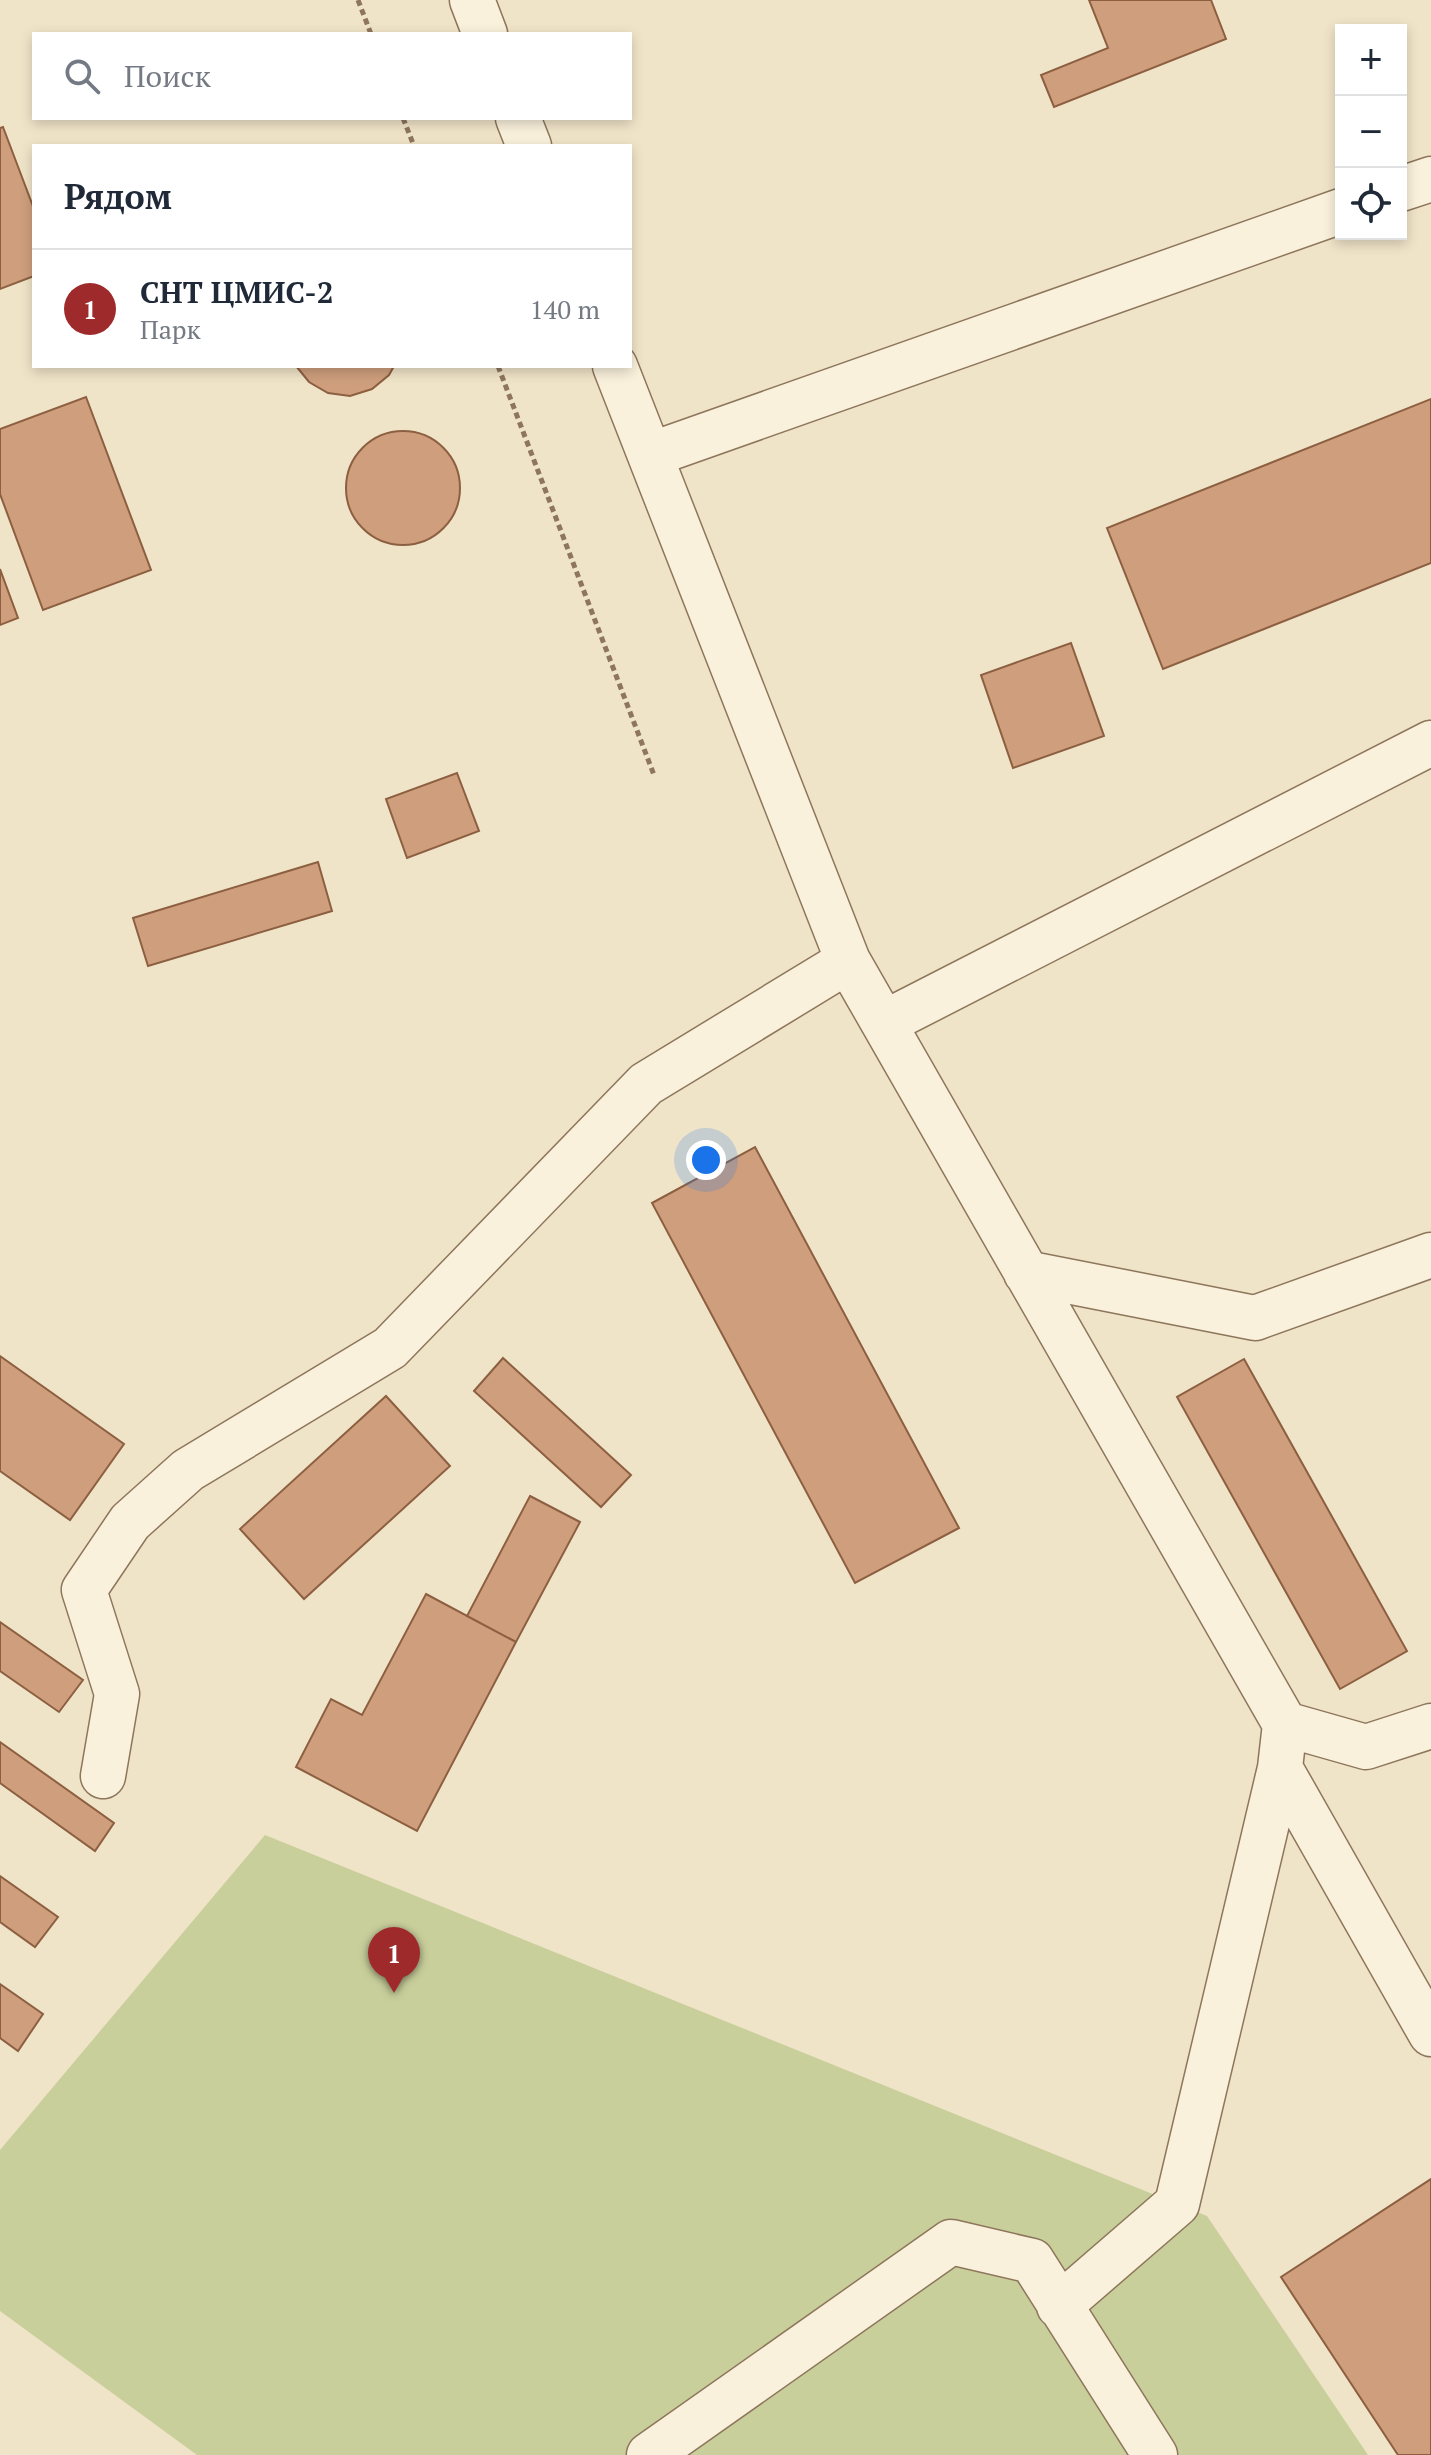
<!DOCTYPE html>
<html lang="ru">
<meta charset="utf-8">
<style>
:root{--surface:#fff;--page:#f2f2f3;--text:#1f2937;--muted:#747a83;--line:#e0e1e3;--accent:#9e2a2b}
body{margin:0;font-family:"PT Serif",serif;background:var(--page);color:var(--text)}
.controls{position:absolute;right:24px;top:24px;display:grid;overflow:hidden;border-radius:0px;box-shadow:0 4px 12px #0003}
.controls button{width:72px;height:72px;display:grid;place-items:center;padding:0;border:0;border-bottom:2px solid var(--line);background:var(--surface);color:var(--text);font:40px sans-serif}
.you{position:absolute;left:706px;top:1160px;width:28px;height:28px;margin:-20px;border:6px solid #fff;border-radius:50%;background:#1a73e8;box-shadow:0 0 0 12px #1a73e833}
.badge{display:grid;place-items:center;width:52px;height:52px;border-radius:50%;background:var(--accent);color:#fff;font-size:26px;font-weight:700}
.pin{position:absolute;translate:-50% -66px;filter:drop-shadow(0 2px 4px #0008)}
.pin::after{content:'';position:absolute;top:42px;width:28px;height:24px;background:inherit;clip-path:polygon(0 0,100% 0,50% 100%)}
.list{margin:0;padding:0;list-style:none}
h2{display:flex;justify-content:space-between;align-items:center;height:104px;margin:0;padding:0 32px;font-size:34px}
h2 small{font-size:26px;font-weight:400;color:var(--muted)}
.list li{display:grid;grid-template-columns:52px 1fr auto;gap:24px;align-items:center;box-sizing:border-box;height:120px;padding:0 32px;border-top:2px solid var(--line)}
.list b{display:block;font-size:30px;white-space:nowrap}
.list p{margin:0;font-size:26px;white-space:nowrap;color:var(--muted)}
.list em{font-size:26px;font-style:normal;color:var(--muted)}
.icon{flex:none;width:44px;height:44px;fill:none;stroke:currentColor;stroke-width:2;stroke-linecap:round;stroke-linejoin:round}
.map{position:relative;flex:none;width:1431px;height:2455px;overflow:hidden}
.search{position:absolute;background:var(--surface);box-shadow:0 4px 12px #0003;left:32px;top:32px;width:600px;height:88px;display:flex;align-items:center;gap:20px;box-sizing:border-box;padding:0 28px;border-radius:0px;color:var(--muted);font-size:30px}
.panel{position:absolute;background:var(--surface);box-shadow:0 4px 12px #0003;left:32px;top:144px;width:600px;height:224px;border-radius:0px}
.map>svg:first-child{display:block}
.green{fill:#c9cf9b}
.building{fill:#cf9f7d;stroke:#8d5f41;stroke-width:2}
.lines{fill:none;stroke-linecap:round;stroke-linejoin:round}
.minor-casing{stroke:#8d765c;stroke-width:47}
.path{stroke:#8d765c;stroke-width:5;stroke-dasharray:6 4;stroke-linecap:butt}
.minor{stroke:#faf1dc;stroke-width:44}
</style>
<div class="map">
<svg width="1431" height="2455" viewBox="0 0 1431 2455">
<rect width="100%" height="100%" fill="#f0e4c8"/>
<path class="green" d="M265,1835L1207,2216L1368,2455H197L0,2311V2150Z"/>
<path class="building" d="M1089,0H1211L1226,39L1054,107L1041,75L1108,48Z
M3,127L34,209V276L0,289V128Z
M296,366H394L389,375L372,389L350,396L328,393L309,382Z
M86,397L151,570L43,610L0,494V429Z
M1431,399V563L1163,669L1107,528Z
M346 488a57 57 0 1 1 114 0a57 57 0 1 1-114 0Z
M0,569L18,618L0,625Z
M1071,643L1104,736L1013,768L981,675Z
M457,773L479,831L407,858L386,799Z
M318,862L332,911L148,966L133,918Z
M755,1147L959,1528L855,1583L652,1203Z
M0,1356L124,1444L70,1520L0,1471Z
M503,1358L631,1475L601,1507L474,1391Z
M1244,1359L1407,1651L1340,1689L1177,1397Z
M386,1396L450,1466L304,1599L240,1529Z
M530,1496L580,1522L516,1642L467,1616Z
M426,1594L516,1642L417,1831L296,1767L331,1699L362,1715Z
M0,1622L83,1680L59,1712L0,1671Z
M0,1742L114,1823L95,1851L0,1783Z
M0,1876L58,1917L35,1947L0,1922Z
M0,1984L43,2014L18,2051L0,2038Z
M1431,2179V2455H1398L1281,2277Z"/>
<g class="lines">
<g class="minor-casing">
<path id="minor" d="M472,0L485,34
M518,118L529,146
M1401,189L1431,179
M615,366L848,961L1285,1724L1280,1768L1177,2204L1059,2306
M650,455L1341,211
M884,1023L1431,743
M1026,1273L1255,1318L1431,1255
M1285,1724L1366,1747L1431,1726
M1280,1768L1431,2034
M103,1776L117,1694L84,1590L130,1522L188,1470L390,1348L646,1084L848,961
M649,2455L951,2242L1032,2261L1155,2455"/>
</g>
<path class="path" d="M358,0L371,34
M403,118L414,146
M498,366L654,775"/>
<use href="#minor" class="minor"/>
</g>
</svg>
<div class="controls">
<button>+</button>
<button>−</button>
<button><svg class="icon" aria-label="locate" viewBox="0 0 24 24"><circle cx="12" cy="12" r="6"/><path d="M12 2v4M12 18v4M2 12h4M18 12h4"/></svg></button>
</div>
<div class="you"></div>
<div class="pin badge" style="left:394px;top:1993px">1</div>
<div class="search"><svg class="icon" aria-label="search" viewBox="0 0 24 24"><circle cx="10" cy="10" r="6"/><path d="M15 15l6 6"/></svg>Поиск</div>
<section class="panel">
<h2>Рядом<small></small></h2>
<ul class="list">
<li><span class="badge">1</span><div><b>СНТ ЦМИС-2</b><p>Парк</p></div><em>140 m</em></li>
</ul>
</section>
</div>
